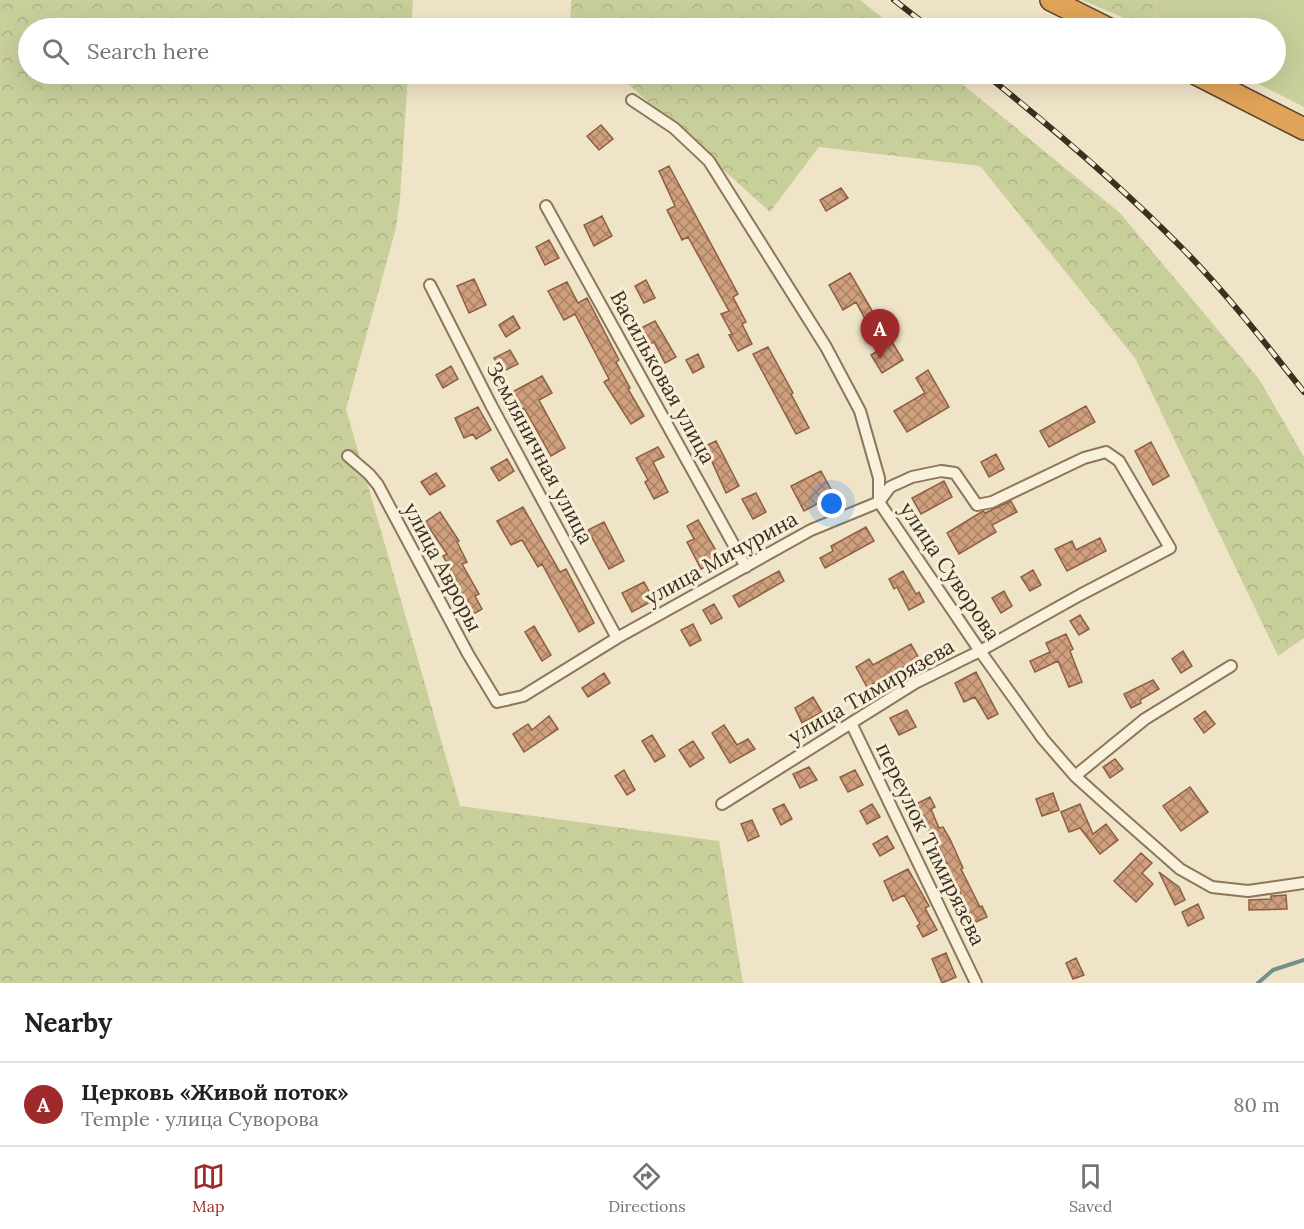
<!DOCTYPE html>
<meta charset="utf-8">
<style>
:root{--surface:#fff;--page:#f2f2f2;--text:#202124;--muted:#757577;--line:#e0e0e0;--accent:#9e2a2b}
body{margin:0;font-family:Lora,serif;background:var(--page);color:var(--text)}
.you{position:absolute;left:832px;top:504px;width:21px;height:21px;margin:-15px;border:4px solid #fff;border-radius:50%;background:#1a73e8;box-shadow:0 0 0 9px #1a73e833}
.badge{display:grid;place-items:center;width:39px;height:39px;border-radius:50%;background:var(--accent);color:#fff;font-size:20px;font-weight:700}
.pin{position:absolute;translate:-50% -50px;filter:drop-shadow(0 2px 3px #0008)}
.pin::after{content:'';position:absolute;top:32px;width:21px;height:18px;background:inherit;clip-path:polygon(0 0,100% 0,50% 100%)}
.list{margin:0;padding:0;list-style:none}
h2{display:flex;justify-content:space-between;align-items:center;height:78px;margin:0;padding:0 24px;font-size:26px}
h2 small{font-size:20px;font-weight:400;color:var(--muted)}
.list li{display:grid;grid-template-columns:39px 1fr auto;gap:18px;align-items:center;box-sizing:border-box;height:84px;padding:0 24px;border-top:2px solid var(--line)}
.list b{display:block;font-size:22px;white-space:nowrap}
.list p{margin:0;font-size:20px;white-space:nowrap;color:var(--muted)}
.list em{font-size:20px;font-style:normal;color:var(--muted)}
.icon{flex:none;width:33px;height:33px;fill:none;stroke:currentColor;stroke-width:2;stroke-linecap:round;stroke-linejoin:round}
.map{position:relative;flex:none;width:1304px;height:983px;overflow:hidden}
.search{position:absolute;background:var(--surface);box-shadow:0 6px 24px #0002;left:18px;right:18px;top:18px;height:66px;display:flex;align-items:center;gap:15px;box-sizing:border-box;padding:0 21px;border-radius:33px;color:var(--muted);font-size:22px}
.sheet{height:162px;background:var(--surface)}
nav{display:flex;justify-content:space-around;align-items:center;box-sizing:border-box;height:84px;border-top:2px solid var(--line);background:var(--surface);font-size:16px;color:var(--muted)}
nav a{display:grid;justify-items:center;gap:3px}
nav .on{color:var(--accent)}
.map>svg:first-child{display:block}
.grass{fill:#c9cf9b}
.forest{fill:url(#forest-crowns)}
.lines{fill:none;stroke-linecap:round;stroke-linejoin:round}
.stream{stroke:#6f938a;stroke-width:4}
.building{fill:url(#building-cross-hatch);stroke:#8d5f41;stroke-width:1.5}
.street-casing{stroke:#8d765c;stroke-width:14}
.highway-casing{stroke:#5b4430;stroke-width:24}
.street{stroke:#faf1dc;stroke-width:10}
.highway{stroke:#e0a458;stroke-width:21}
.rail-casing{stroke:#3d2e20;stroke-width:6}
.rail{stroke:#f7eed8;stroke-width:4;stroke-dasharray:11;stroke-linecap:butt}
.labels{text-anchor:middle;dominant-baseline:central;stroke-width:6;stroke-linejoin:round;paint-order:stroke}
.street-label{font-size:21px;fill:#3d2e20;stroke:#f7eed8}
</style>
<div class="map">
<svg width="1304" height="983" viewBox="0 0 1304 983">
<defs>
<pattern id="forest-crowns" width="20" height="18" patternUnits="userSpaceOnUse" patternTransform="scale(1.5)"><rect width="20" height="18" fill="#c9cf9b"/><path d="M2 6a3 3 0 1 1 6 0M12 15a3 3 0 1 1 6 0" fill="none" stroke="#aeb285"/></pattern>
<pattern id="building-cross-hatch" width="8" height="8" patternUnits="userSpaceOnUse" patternTransform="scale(1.5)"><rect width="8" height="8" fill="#cf9f7d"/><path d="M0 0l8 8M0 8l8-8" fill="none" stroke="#a98266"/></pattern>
</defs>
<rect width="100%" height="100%" fill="#f0e4c8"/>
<path class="grass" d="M1157,0H1304V107L1239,74H1276V28H1153Z"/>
<path class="forest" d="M0,0H413L411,28H28V74H408L400,199L396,228L346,409L460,806L719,841L743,983H0Z
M571,0H860L895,28H570Z
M1082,0H1157L1153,28H1147Z
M617,74H950L1120,213L1259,379L1304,457V638L1278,656L1135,358L980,166L819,147L770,212Z"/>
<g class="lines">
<path class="stream" d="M1258,983L1273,970L1304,960"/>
</g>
<path class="building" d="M601,125L613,139L599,150L587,136Z
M669,166L738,294L733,297L746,322L742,324L752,344L738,351L729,335L732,334L721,314L729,311L688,237L682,240L667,210L675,206L659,171Z
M841,188L848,198L826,211L820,200Z
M602,216L612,236L594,246L584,225Z
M549,240L559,258L545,265L536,247Z
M850,273L874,314L865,319L856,302L843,310L829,285Z
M474,279L486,305L469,313L457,286Z
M646,280L655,298L644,303L635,286Z
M567,282L578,303L587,298L619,360L616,362L630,388L628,389L644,416L631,424L604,382L609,379L575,314L564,320L548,291Z
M513,316L520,328L506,337L499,325Z
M655,321L676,357L665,363L654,342L648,345L639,329Z
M892,342L903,360L882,373L871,355Z
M768,347L793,393L791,394L809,428L796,434L753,354Z
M510,350L518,364L502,372L494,358Z
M698,354L704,367L693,373L686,360Z
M451,366L458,379L443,388L436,375Z
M928,370L949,407L907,432L894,411L925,393L916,378Z
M542,376L552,393L539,400L565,448L551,456L524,408L515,413L505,396Z
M1086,406L1095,422L1049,447L1040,431Z
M478,407L491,430L476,439L473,434L464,438L455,418Z
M716,441L739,486L726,493L705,446Z
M1151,442L1169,476L1153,485L1135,451Z
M658,447L664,457L653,462L668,492L654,499L645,482L648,480L636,458Z
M996,454L1004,469L989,477L981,462Z
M507,459L514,471L499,481L491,468Z
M821,471L834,495L804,511L791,486Z
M436,473L445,486L430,495L421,482Z
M944,481L952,497L921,514L912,498Z
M756,493L766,512L753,519L742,499Z
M1011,501L1017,512L992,525L996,532L959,554L947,533L983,511L985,513Z
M523,507L560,572L566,569L594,623L579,632L542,564L538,567L522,540L511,545L497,521Z
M440,512L459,541L457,542L467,562L462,564L479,594L475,596L482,609L472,615L455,585L458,583L443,556L447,554L425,522Z
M698,520L721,559L701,569L687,542L694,539L687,526Z
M604,522L624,561L609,569L588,530Z
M866,527L874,541L825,568L820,558L833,551L831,546Z
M1100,538L1106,551L1067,571L1055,549L1072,541L1076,550Z
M1033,570L1041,585L1030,591L1021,577Z
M779,571L784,581L739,607L733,596Z
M903,571L916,594L919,592L924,602L909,610L897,587L894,589L889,579Z
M644,582L654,600L632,612L622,593Z
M1004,591L1012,606L1001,613L992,598Z
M714,604L722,618L711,624L703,610Z
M1080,615L1089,629L1079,635L1070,621Z
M693,624L701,640L690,646L681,630Z
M534,626L551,655L542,661L525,632Z
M1066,634L1073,649L1070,651L1082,682L1069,687L1058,661L1035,672L1030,661L1050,652L1046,643Z
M911,644L920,660L910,666L909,664L867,687L856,667L869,659L873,665Z
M1183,651L1192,666L1181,673L1172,659Z
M976,672L998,714L988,719L975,697L964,702L955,683Z
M604,673L610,683L588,697L582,688Z
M1153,680L1159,689L1140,700L1141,703L1131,708L1124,694Z
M813,697L822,712L802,723L795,708Z
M907,710L916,727L899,735L890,718Z
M1205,711L1215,724L1204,733L1194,719Z
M549,716L558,729L524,752L513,734L528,724L532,730Z
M724,725L737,745L748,739L755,749L730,763L712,733Z
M652,735L665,756L655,762L642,741Z
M693,741L704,758L690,767L679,750Z
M1115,759L1123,769L1110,778L1103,767Z
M809,767L817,780L800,788L793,774Z
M624,770L635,790L627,795L615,776Z
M855,770L863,785L848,792L840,777Z
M1190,787L1208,812L1181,831L1163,806Z
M1053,793L1059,810L1042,816L1036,799Z
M930,797L935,807L931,809L939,828L943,827L950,839L963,868L961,869L980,907L982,906L987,917L974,923L937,842L934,844L916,804Z
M784,804L792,819L781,825L773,809Z
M872,804L880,817L867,824L860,811Z
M1080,804L1093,834L1106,824L1118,840L1100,854L1080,828L1069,832L1061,812Z
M752,820L759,836L748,841L741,824Z
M887,836L894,848L880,856L873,844Z
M1141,853L1152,863L1142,873L1153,884L1136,902L1114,881Z
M908,869L929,906L925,908L937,930L923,937L917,926L920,924L904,895L893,901L884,881Z
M1159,872L1179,887L1185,900L1175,905Z
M1286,895L1287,909L1249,910V900L1271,899V896Z
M1198,904L1204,918L1188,926L1182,912Z
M946,953L956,977L942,983L932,959Z
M1076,958L1084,975L1073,979L1066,963Z"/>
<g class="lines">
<g class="street-casing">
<path id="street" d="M632,100L674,128L709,161L826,347L860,411L879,478V502L980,651L1043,739L1075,776L1105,803L1180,869L1212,887L1248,891L1304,883
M546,206L746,567
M430,285L491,405L617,638
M348,456L369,474L378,485L468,654L497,702L523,696L617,638L811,530L879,502L890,487L912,477L941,471L955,473L977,505L992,502L1084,458L1106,452L1119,461L1170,548L1080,595L980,651L915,683L722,804
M851,723L976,983
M1075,776L1145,719L1231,666"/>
</g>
<g class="highway-casing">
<path id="highway" d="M1051,0L1107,28
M1196,74L1304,129"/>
</g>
<use href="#street" class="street"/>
<use href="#highway" class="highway"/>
<g class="rail-casing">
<path id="rail" d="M894,0L930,28
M985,74C1054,129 1121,186 1183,249C1227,294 1265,343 1304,392"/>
</g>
<use href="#rail" class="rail"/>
</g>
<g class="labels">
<g class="street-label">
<text transform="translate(663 377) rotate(61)">Васильковая улица</text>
<text transform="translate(540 453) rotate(62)">Земляничная улица</text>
<text transform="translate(721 558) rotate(-29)">улица Мичурина</text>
<text transform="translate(443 567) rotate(62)">улица Авроры</text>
<text transform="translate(950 571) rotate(56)">улица Суворова</text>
<text transform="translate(871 691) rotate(-30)">улица Тимирязева</text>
<text transform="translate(931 844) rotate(64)">переулок Тимирязева</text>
</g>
</g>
</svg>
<div class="you"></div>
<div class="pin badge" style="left:880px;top:359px">A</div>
<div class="search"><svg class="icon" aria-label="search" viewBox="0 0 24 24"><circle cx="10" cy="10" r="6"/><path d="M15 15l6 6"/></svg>Search here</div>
</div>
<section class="sheet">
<h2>Nearby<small></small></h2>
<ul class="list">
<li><span class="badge">A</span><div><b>Церковь «Живой поток»</b><p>Temple · улица Суворова</p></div><em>80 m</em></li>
</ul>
</section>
<nav>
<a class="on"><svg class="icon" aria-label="map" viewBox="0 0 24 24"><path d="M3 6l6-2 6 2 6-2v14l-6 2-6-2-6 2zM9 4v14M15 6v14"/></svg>Map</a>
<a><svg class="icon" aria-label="directions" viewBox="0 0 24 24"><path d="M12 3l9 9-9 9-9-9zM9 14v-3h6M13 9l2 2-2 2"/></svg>Directions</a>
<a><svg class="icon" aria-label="saved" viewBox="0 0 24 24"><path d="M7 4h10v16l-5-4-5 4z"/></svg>Saved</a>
</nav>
